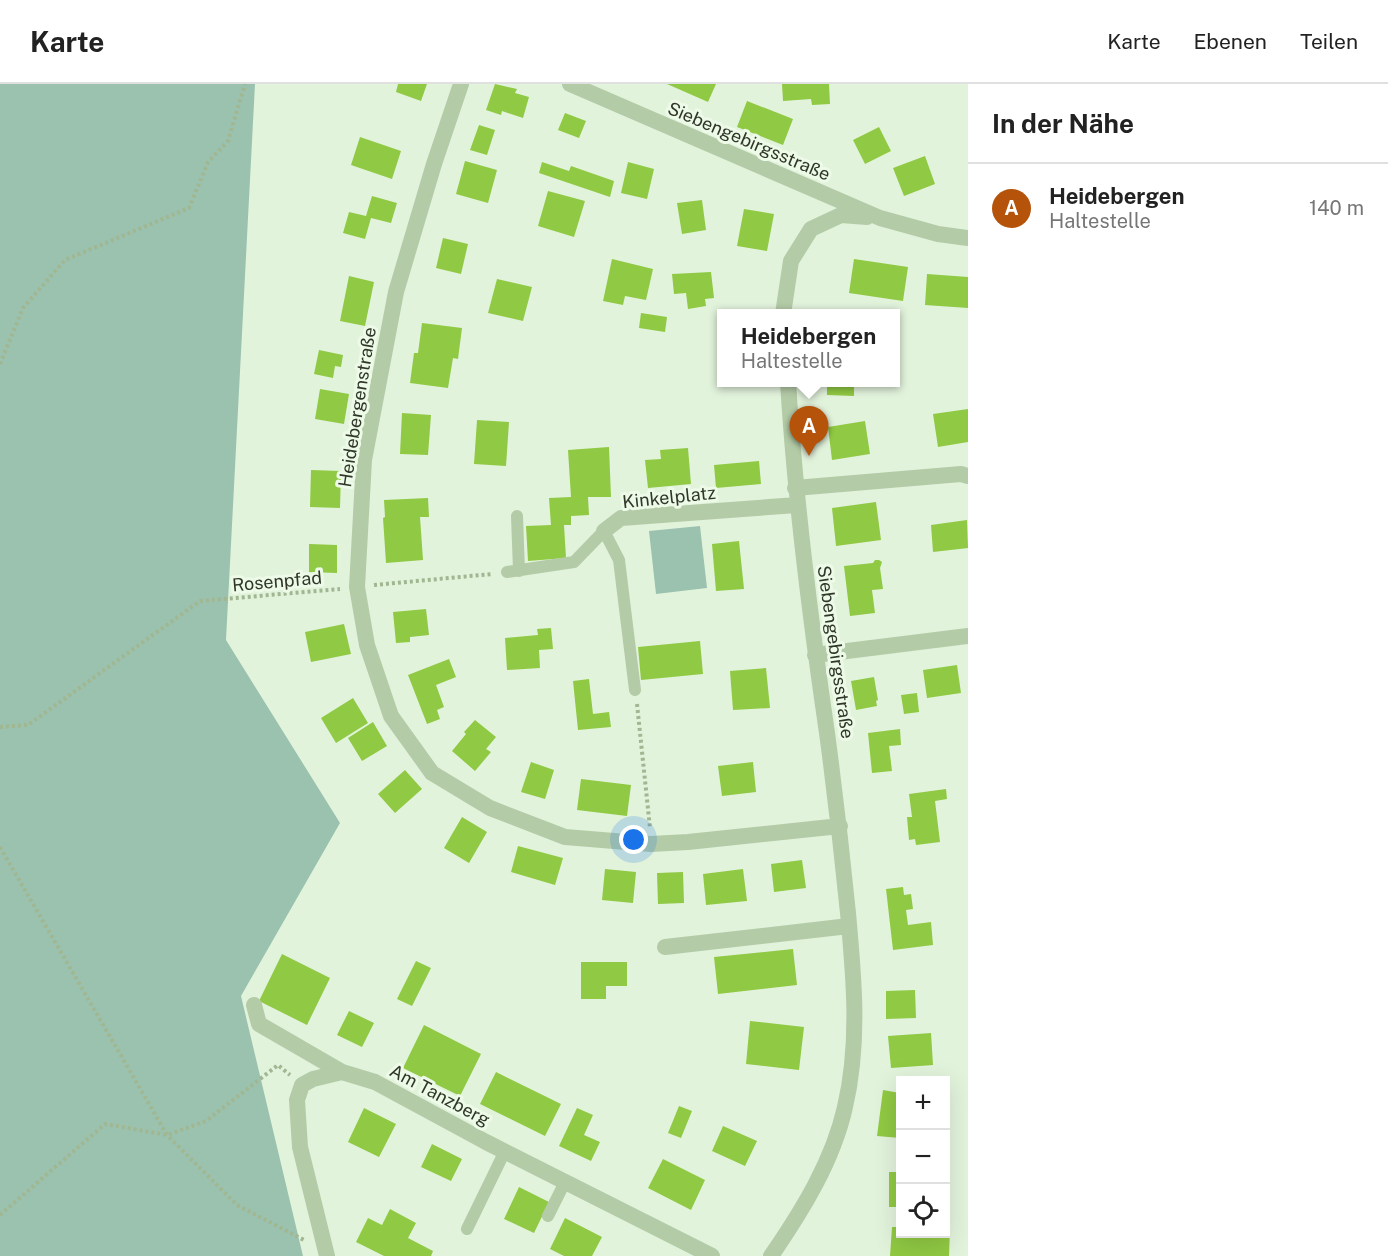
<!DOCTYPE html>
<html lang="de">
<meta charset="utf-8">
<style>
:root{--surface:#fff;--page:#f2f2f2;--text:#222;--muted:#767676;--line:#e0e0e0;--accent:#b45309}
body{margin:0;font-family:"Public Sans",sans-serif;background:var(--page);color:var(--text)}
.controls{position:absolute;right:18px;bottom:18px;display:grid;overflow:hidden;border-radius:0px;box-shadow:0 6px 24px #0002}
.controls button{width:54px;height:54px;display:grid;place-items:center;padding:0;border:0;border-bottom:2px solid var(--line);background:var(--surface);color:var(--text);font:30px sans-serif}
.you{position:absolute;left:634px;top:756px;width:21px;height:21px;margin:-15px;border:4px solid #fff;border-radius:50%;background:#1a73e8;box-shadow:0 0 0 9px #1a73e833}
.badge{display:grid;place-items:center;width:39px;height:39px;border-radius:50%;background:var(--accent);color:#fff;font-size:20px;font-weight:700}
.pin{position:absolute;translate:-50% -50px;filter:drop-shadow(0 2px 3px #0008)}
.pin::after{content:'';position:absolute;top:32px;width:21px;height:18px;background:inherit;clip-path:polygon(0 0,100% 0,50% 100%)}
.popup{position:absolute;left:717px;top:225px;width:183px;height:78px;box-sizing:border-box;display:grid;place-content:center;border-radius:0px;background:var(--surface);filter:drop-shadow(0 2px 4px #0005);font-size:20px;white-space:nowrap;color:var(--muted)}
.popup b{font-size:22px;color:var(--text)}
.popup::after{content:'';position:absolute;left:50%;top:100%;margin-left:-12px;border:12px solid transparent;border-top-color:var(--surface)}
.list{margin:0;padding:0;list-style:none}
h2{display:flex;justify-content:space-between;align-items:center;height:78px;margin:0;padding:0 24px;font-size:26px}
h2 small{font-size:20px;font-weight:400;color:var(--muted)}
.list li{display:grid;grid-template-columns:39px 1fr auto;gap:18px;align-items:center;box-sizing:border-box;height:90px;padding:0 24px;border-top:2px solid var(--line)}
.list b{display:block;font-size:22px;white-space:nowrap}
.list p{margin:0;font-size:20px;white-space:nowrap;color:var(--muted)}
.list em{font-size:20px;font-style:normal;color:var(--muted)}
.icon{flex:none;width:33px;height:33px;fill:none;stroke:currentColor;stroke-width:2;stroke-linecap:round;stroke-linejoin:round}
.map{position:relative;flex:none;width:968px;height:1172px;overflow:hidden}
header{display:flex;align-items:center;gap:36px;box-sizing:border-box;height:84px;padding:0 30px;background:var(--surface);border-bottom:2px solid var(--line)}
header strong{font-size:28px}
nav{display:flex;gap:33px;margin-inline-start:auto;font-size:21px}
main{display:flex}
aside{flex:1;background:var(--surface)}
.map>svg:first-child{display:block}
.green{fill:#9bc2af}
.building{fill:#90c943}
.lines{fill:none;stroke-linecap:round;stroke-linejoin:round}
.path{stroke:#a0b791;stroke-width:4;stroke-dasharray:3 3;stroke-linecap:butt}
.service{stroke:#b4cba7;stroke-width:12}
.minor{stroke:#b4cba7;stroke-width:16}
.labels{text-anchor:middle;dominant-baseline:central;stroke-width:6;stroke-linejoin:round;paint-order:stroke}
.street-label{font-size:18px;fill:#303728;stroke:#edfae8}
</style>
<header>
<strong>Karte</strong>
<nav><a>Karte</a><a>Ebenen</a><a>Teilen</a></nav>
</header>
<main>
<div class="map">
<svg width="968" height="1172" viewBox="0 0 968 1172">
<rect width="100%" height="100%" fill="#e2f3dc"/>
<path class="green" d="M0,0H255L226,556L340,739L241,912L303,1172H0Z
M700,442L707,504L656,510L649,447Z"/>
<path class="building" d="M398,0H427L421,17L396,8Z
M495,0L517,5L515,9L529,13L523,34L502,27L501,31L486,26Z
M667,0H716L708,18Z
M782,0H829L830,20L812,21L811,15L783,17Z
M747,17L793,35L783,61L737,43Z
M565,29L586,37L579,54L558,46Z
M479,41L495,46L487,71L470,66Z
M879,43L891,67L865,80L853,56Z
M360,53L401,67L392,95L351,81Z
M925,72L935,100L904,112L893,84Z
M465,77L497,86L488,119L456,110Z
M542,78L569,87L571,82L614,97L610,113L539,89Z
M628,78L654,85L647,115L621,109Z
M548,107L585,117L574,153L538,142Z
M372,112L397,119L391,139L371,134L365,155L343,149L349,128L366,132Z
M702,116L706,146L682,150L677,119Z
M744,125L774,130L767,167L737,162Z
M443,154L468,160L461,190L436,184Z
M612,175L653,185L646,216L625,212L623,221L603,217Z
M854,175L908,183L903,217L849,209Z
M711,188L714,214L705,215L706,222L688,225L686,209L674,210L672,190Z
M927,190L968,193V224L925,221Z
M349,192L374,198L365,242L340,237Z
M497,195L532,203L523,237L488,229Z
M641,229L667,233L665,248L639,244Z
M422,239L462,244L458,275L453,274L448,304L410,299L414,269H418Z
M319,266L343,271L341,283L335,282L333,294L314,290Z
M827,298H854V312L827,311Z
M320,305L349,310L344,340L315,335Z
M968,325V358L938,363L933,330Z
M402,329L431,331L428,371L400,370Z
M477,336L509,338L506,382L474,380Z
M865,337L870,370L832,376L828,343Z
M609,363L611,413H588L589,431L571,432V441H564L566,474L528,477L526,442L551,441L549,414L571,413L568,366Z
M688,364L691,400L648,404L645,376L661,375L660,366Z
M759,377L761,400L716,404L714,381Z
M311,386L341,387L340,424L310,423Z
M428,414L429,433H420L423,476L386,479L383,434L385,433L384,416Z
M876,418L881,456L836,462L832,424Z
M967,436L968,464L933,468L931,441Z
M739,457L744,505L716,507L712,460Z
M309,460L337,461V489L309,488Z
M875,476H879L882,478L880,484L883,505L872,506L875,529L850,532L844,482L873,479Z
M426,525L429,551L410,553V558L396,559L393,528Z
M344,540L351,570L311,578L305,548Z
M551,544L553,565L539,566L540,584L507,586L505,554L538,551L537,545Z
M700,557L703,590L641,596L638,563Z
M449,575L456,593L436,601L444,623L437,626L440,635L427,640L408,591Z
M957,581L961,609L927,614L923,586Z
M766,584L770,624L733,626L730,587Z
M874,593L878,616L876,617L877,622L856,626L851,597Z
M589,595L593,630L609,628L611,643L578,646L573,597Z
M917,609L919,628L904,630L901,611Z
M353,614L368,639L336,659L321,634Z
M475,636L496,653L486,665L491,668L475,687L452,667L466,650L464,648Z
M373,638L387,662L362,677L348,654Z
M900,645L901,661L889,662L892,687L872,689L868,649Z
M531,678L554,686L545,715L521,708Z
M753,678L756,708L722,712L718,682Z
M405,686L422,705L395,729L378,710Z
M581,695L631,701L627,732L577,726Z
M946,705L947,715L935,717L940,758L916,761L915,755L909,756L907,733H912L909,710Z
M462,733L487,748L469,779L444,764Z
M518,762L563,774L555,801L511,788Z
M802,776L806,804L774,808L771,780Z
M605,785L636,788L633,819L602,816Z
M743,785L747,817L706,821L703,790Z
M683,788L684,819L658,820L657,789Z
M903,803L904,811L911,810L913,825L906,826L908,841L931,838L933,861L893,866L886,805Z
M793,865L797,901L718,910L714,873Z
M282,870L330,894L307,941L259,917Z
M416,877L431,884L412,922L397,915Z
M581,878H627V902H606V915H581Z
M915,906L916,934L886,935V907Z
M349,927L374,939L362,963L337,951Z
M750,937L804,943L799,986L746,980Z
M424,941L481,970L460,1012L403,984Z
M931,949L933,981L891,984L888,952Z
M496,988L561,1020L545,1052L480,1020Z
M883,1006L900,1009V1054L877,1052Z
M679,1022L692,1027L681,1054L668,1049Z
M364,1024L396,1040L379,1073L348,1058Z
M577,1024L593,1031L584,1051L600,1058L591,1077L559,1062Z
M723,1042L757,1057L745,1082L712,1067Z
M432,1060L462,1075L451,1097L421,1083Z
M663,1075L705,1096L691,1126L648,1104Z
M889,1088H900V1123H889Z
M519,1103L549,1118L534,1149L504,1135Z
M390,1125L416,1139L408,1154L433,1167L431,1172H384L356,1158L368,1134L382,1141Z
M565,1134L602,1153L592,1172H564L550,1165Z
M892,1143H900V1150H946V1145H950L949,1172H890Z"/>
<g class="lines">
<path class="path" d="M0,280L23,224L65,176L189,124L208,78L228,57L245,0
M374,501L492,490
M637,620L650,744
M0,643L28,641L200,517L340,505
M0,763L167,1051L237,1121L304,1156
M0,1131L105,1040L167,1051L206,1037L278,981L290,991"/>
<path class="service" d="M517,432L519,487
M507,488L574,478L604,447L619,476L635,606
M548,1132L565,1098
M467,1145L505,1067"/>
<path class="minor" d="M461,0L434,80L396,208L364,376L357,503L367,561L391,632L432,689L490,724L565,753L651,760L688,758L840,742
M570,0L880,134L938,150L968,154
M783,230L791,177L811,145L841,131L867,133
M795,404L961,390L968,392
M604,447L621,434L797,421
M815,571L968,552
M665,863L849,842
M254,921L259,940L342,988
M327,1172L300,1063L297,1016L302,1001L313,995L342,988L375,998L486,1058L712,1172
M771,1172C802,1127 833,1077 845,1023C860,959 854,894 848,829C842,769 835,709 827,649C810,533 795,416 788,298"/>
</g>
<g class="labels">
<g class="street-label">
<text transform="translate(749 57) rotate(23)">Siebengebirgsstraße</text>
<text transform="translate(357 323) rotate(-81)">Heidebergenstraße</text>
<text transform="translate(669 413) rotate(-6)">Kinkelplatz</text>
<text transform="translate(277 497) rotate(-5)">Rosenpfad</text>
<text transform="translate(836 568) rotate(82)">Siebengebirgsstraße</text>
<text transform="translate(440 1011) rotate(28)">Am Tanzberg</text>
</g>
</g>
</svg>
<div class="controls">
<button>+</button>
<button>−</button>
<button><svg class="icon" aria-label="locate" viewBox="0 0 24 24"><circle cx="12" cy="12" r="6"/><path d="M12 2v4M12 18v4M2 12h4M18 12h4"/></svg></button>
</div>
<div class="you"></div>
<div class="pin badge" style="left:809px;top:372px">A</div>
<div class="popup"><b>Heidebergen</b>Haltestelle</div>
</div>
<aside>
<h2>In der Nähe<small></small></h2>
<ul class="list">
<li><span class="badge">A</span><div><b>Heidebergen</b><p>Haltestelle</p></div><em>140 m</em></li>
</ul>
</aside>
</main>
